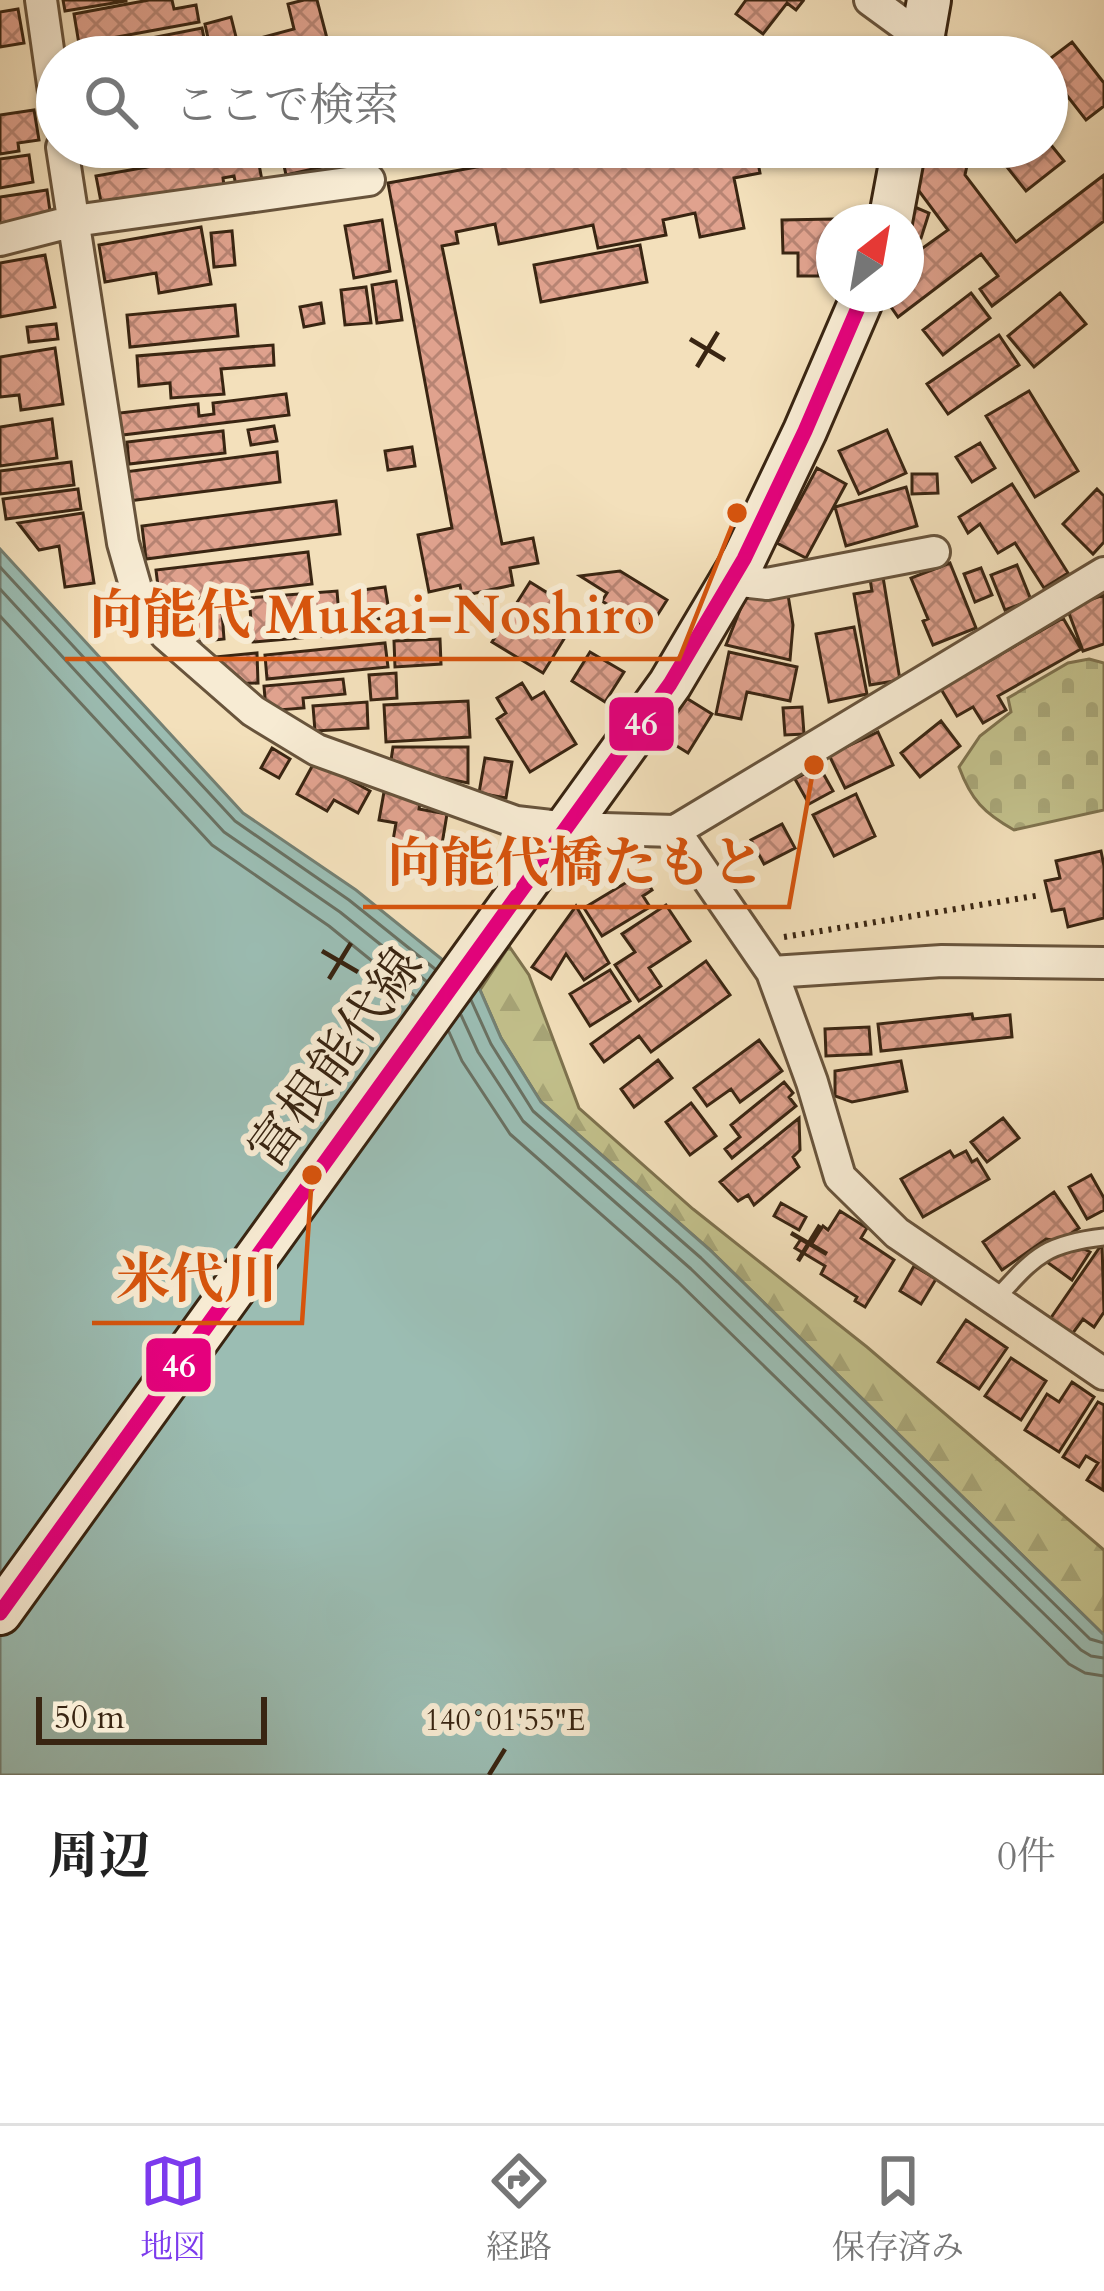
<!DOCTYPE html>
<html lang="ja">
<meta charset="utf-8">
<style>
:root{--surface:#fff;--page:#f6f6f6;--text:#222;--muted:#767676;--line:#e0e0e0;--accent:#7c3aed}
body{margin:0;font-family:Cardo,"Noto Serif JP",serif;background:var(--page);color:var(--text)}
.compass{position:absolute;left:816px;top:204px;width:108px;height:108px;border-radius:50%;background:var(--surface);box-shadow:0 3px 9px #0004;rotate:31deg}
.scale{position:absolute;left:36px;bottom:30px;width:231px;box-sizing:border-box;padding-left:12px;border:6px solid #392512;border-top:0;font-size:33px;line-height:42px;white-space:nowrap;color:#392512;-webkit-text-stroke:9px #f7ebd3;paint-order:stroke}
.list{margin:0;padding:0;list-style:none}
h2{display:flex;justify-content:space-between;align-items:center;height:156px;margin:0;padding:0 48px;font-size:51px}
h2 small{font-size:39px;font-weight:400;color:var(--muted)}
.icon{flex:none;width:66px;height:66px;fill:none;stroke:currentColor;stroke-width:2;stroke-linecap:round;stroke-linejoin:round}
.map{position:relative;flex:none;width:1104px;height:1775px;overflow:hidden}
.search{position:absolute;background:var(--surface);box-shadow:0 3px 9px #0004;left:36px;right:36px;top:36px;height:132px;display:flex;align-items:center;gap:30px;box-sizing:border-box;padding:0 42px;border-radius:66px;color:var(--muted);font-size:45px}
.sheet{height:348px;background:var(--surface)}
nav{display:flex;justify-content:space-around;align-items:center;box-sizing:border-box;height:168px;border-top:3px solid var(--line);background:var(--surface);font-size:33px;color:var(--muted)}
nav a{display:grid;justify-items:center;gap:6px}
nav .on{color:var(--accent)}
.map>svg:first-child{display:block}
.forest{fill:url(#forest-firs);stroke:#7e724e;stroke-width:3}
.cemetery{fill:url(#cemetery-stones);stroke:#7e724e;stroke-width:3}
.water{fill:#9bbdb3;stroke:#748073;stroke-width:3}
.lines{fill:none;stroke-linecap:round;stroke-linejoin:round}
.shore{stroke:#6a7162;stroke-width:3}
.building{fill:url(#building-cross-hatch);stroke:#392512;stroke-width:3}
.service-casing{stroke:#68543c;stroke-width:21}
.minor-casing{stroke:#68543c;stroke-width:36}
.secondary-casing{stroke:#392512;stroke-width:48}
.path{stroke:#392512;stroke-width:6;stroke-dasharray:3 6;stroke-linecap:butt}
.service{stroke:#f7ebd3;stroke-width:15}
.minor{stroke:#f7ebd3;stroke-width:30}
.secondary{stroke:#f7ebd3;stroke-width:42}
.bus-1-casing{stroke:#f7ebd3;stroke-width:24}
.bus-1{stroke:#e5007d;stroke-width:15}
.ticks{fill:none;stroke:#392512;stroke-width:4.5}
.labels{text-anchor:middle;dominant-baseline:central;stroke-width:12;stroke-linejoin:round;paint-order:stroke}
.street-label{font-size:51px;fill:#392512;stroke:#f7ebd3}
.ticks-label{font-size:30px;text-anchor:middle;fill:#392512;stroke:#f7ebd3;stroke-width:12;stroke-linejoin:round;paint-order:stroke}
.leader{fill:none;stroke:#d6540d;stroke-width:4.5}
.callout-dot{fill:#d6540d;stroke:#f7ebd3;stroke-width:4.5}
.callout-label{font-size:54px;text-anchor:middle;font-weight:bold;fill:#d6540d;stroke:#f7ebd3;stroke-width:12;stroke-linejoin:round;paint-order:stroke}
.line-badge{stroke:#f7ebd3;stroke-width:4.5}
.badge-label{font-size:33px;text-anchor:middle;font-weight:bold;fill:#fff}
</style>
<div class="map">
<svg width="1104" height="1775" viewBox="0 0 1104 1775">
<defs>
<pattern id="forest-firs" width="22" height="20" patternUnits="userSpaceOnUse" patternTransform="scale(3)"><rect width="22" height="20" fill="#c2c08b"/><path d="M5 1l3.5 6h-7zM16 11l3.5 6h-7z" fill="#a7a577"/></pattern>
<pattern id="cemetery-stones" width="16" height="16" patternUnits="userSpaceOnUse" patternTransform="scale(3)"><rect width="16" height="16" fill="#c2c08b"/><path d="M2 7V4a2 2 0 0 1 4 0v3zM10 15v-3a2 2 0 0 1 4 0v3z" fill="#a7a577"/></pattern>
<pattern id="building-cross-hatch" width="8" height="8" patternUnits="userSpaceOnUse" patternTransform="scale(3)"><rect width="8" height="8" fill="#e0a28e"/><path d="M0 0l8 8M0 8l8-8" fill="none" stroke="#b78473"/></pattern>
</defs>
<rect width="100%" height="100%" fill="#f3e0bb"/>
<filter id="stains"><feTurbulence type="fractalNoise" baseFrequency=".00167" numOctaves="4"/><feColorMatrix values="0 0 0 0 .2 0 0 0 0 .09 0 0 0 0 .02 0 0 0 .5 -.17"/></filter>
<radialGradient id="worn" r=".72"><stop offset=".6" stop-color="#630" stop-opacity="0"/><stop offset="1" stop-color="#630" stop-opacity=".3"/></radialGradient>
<path class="forest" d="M509,946L529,975L579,1108L693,1209L867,1347L1104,1550V1635L709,1249L541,1102L501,1038L480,990Z"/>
<path class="cemetery" d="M1089,659L1104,663V810L1014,830C984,813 971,800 959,767L980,736L1011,712L1008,698L1068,663Z"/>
<path class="water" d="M0,549L243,813L356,890L480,990L501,1038L541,1102L709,1249L1104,1635V1775H0Z"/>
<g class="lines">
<path class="shore" d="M0,567L235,821L349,900L435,969
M0,589L224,832L340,912L426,981
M0,616L212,845L329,926L415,996
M471,1000L491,1044L533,1111L701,1258L1090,1639L1104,1643
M461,1015L478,1052L523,1121L691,1269L1081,1650L1091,1656L1104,1658
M449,1032L462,1061L510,1134L678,1282L1069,1664L1085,1673L1104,1676"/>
</g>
<path class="building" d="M63,0H126V1L65,11Z
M149,0H172L174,9L196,5L199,22L79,44L74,14Z
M304,0H317L329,46L289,57H265L260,38L294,29L288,4Z
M746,0H801L803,1L796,10L787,3L763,34L736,14Z
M18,9L24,43L0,47V12Z
M231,17L241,57H212L205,24Z
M202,28L207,53L188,57H118L116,45Z
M946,37L969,42L981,57H941Z
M1072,42L1104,83V106L1086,120L1047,70V61Z
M34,110L39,140L18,143L19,151L0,154V115Z
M1047,140L1064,161L1026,191L991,147H1047Z
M93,147H164L96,161Z
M280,147H370L372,156L286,175Z
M587,147H755L760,173L734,178L744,228L700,237L695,213L663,220L666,235L598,248L593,225L499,244L495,224L456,232L458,243L442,246L502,544L533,538L538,563L510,568L513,585L462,596L460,585L429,592L418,535L452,528L388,183Z
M921,147H971L965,175L1016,242L1104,175V221L992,306L980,289L998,276L981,254L898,317L882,294H906V260L948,230L913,183Z
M256,148L263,186L237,190L234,176L223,178L224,186L102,207L96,176Z
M29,155L33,182L0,188V159Z
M47,190L52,225L0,232V197Z
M910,205L929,213L921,238L906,239Z
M833,219L834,253L818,254L819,276H798V253H783L782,220Z
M382,220L390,271L354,278L345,226Z
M201,227L211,284L159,293L156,273L105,282L99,245Z
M232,231L235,265L214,267L211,233Z
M640,245L647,282L541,302L534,265Z
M45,255L55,307L0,317V263Z
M396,281L402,320L377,323L372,285Z
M366,287L371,323L345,325L341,290Z
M971,293L990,318L943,355L923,330Z
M1060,293L1086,324L1034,367L1008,336Z
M321,303L324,323L304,327L300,307Z
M235,305L238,336L130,347L127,315Z
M56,324L58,339L29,342L27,327Z
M999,335L1019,365L948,414L927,384Z
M273,345L274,365L221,369L224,394L171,398L170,383L139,386L137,356Z
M55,348L63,404L21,410L19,395L0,397V357Z
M1029,391L1078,471L1035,497L986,416Z
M286,394L289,415L114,436L111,414L198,404L199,416L214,414L213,403Z
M52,419L57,458L0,466V427Z
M274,426L277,441L251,445L248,430Z
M887,430L906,473L859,494L839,451Z
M223,431L225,453L129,464L127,442Z
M980,443L995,468L972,482L956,457Z
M412,447L415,466L388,470L385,451Z
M277,452L280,482L120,502L117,473Z
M71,462L74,485L0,494V471Z
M817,468L846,484L806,558L777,543Z
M912,474H937L938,493L912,494Z
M1012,484L1068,573L1044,588L1015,543L998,553L980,524L968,533L959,517Z
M906,487L917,526L846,546L835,507Z
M78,489L81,509L6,519L3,499Z
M1097,489L1104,496V542L1093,554L1063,524Z
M336,501L340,534L146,559L142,526Z
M83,513L94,583L65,587L59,546L39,550L18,523Z
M308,552L312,584L160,603L156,570Z
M950,563L976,628L933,645L923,621L928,619L911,578Z
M1017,565L1031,600L1005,610L991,575Z
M981,568L992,595L975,602L964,574Z
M620,571L667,600L648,630L602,601L607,593L580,576Z
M882,571L900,680L870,685L854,594L872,591L869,573Z
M530,582L580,613L543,673L492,642Z
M385,587L390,617L359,622L355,591Z
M787,589L793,625L790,660L726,645L746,595Z
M337,591L339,615L322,616L323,636L253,642L249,598Z
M1104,595V644L1083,651L1067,608Z
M222,612L224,639L196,642L194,615Z
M1063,618L1081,649L998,696L1006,710L983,723L973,707L957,716L941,689Z
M854,627L867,694L829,702L816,634Z
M440,639L441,664L395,667L394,641Z
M385,643L388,667L267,679L265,655Z
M590,652L624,672L605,702L572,681Z
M729,652L797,667L790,701L747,692L741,719L716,714Z
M257,653L258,683L226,684L215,657Z
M396,673L397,698L371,700L369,675Z
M343,679L345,694L303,698L304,708L266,711L264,686Z
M522,683L532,699L544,692L576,744L530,772L497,719L506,713L497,698Z
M683,696L712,714L688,753L659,735Z
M468,701L470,737L386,742L384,705Z
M367,702L368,728L315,731L313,706Z
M802,707L804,734L785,735L783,708Z
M941,721L960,746L920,777L901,753Z
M878,732L893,765L845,788L829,755Z
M393,747H468V783L390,767Z
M272,748L290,759L279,778L261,768Z
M485,758L512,762L506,798L479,793Z
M315,761L370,791L358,813L334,800L327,811L297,794Z
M819,766L833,791L809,804L795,779Z
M384,792L421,798L419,809L447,814L437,874L389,864L396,823L379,820Z
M856,794L875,836L834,856L813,815Z
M782,824L795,848L764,864L751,840Z
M1101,851L1104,866V918L1068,927L1064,909L1052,911L1045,881L1060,878L1056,861Z
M642,873L652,890L643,896L650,907L602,936L584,908Z
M666,905L690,941L649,968L661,986L639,1001L615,965L635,952L622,934Z
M576,906L609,963L584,980L566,954L551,979L532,967Z
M706,961L730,995L651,1052L639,1036L604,1062L591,1044Z
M610,970L630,1001L590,1026L570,994Z
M972,1014L973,1019L1010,1015L1012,1037L881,1051L878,1024Z
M869,1027L871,1054L826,1056L825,1029Z
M759,1040L782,1071L740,1102L731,1089L707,1106L694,1088Z
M658,1060L672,1078L634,1107L621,1089Z
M901,1061L907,1091L852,1102L835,1096V1071Z
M784,1082L793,1093L789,1097L796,1106L732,1158L725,1149L740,1137L731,1125Z
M691,1103L716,1136L690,1155L666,1122Z
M799,1118L800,1150L793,1157L799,1167L754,1205L748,1195L738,1201L720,1182Z
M1003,1118L1019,1138L987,1162L971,1142Z
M950,1151L954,1157L966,1151L972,1162L977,1159L989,1179L923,1217L901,1179Z
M1091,1175L1104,1198V1210L1087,1219L1069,1187Z
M1054,1192L1079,1228L1060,1241L1046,1239L1002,1270L983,1242Z
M781,1203L806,1217L799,1230L774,1216Z
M840,1211L867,1228L861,1238L894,1260L865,1307L855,1301L857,1297L821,1274L825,1266L795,1248L801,1239L811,1245L823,1226L828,1230Z
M1102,1244L1104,1312L1094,1327L1083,1319L1070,1337L1048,1322Z
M1084,1249L1090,1252L1072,1280L1047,1262L1051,1255Z
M914,1266L936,1279L921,1304L900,1291Z
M966,1320L1007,1348L979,1389L938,1362Z
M1011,1358L1046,1381L1021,1420L985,1396Z
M1072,1382L1094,1397L1059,1452L1025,1430L1047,1394L1059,1402Z
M1098,1402L1104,1405L1103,1490L1087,1480L1098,1463L1086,1456L1079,1467L1063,1457Z"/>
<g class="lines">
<g class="service-casing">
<path id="service" d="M994,1301C1034,1258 1042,1244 1104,1237"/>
</g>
<g class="minor-casing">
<path id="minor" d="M41,0L57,113
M870,0L922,38
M62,147L123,543L137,592L166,635L253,711L317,750L516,822L568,828L675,831L772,972L812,1082L840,1177L897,1233L1104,1374
M0,240L74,221L369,180
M732,580L767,584L934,552
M675,831L1104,573
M772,972L942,961L1104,963"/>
</g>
<g class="secondary-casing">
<path id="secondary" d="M919,57L929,0
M890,222L904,147
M0,1613L670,684L744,559L805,431L864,294"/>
</g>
<path class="path" d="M784,937L1041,895"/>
<use href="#service" class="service"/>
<use href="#minor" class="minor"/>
<use href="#secondary" class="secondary"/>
<g class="bus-1-casing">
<path id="bus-1" d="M0,1613L670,684L744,559L805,431L864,294"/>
</g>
<use href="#bus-1" class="bus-1"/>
</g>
<path class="ticks" d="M690,339L725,360M697,367L718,332M322,951L358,972M329,979L351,943M791,1233L827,1254M798,1261L820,1225M489,1775L505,1749"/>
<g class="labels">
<g class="street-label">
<text transform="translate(336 1058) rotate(-54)">富根能代線</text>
</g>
</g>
<g class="ticks-label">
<text x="505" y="1730">140°01'55"E</text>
</g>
<path class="leader" d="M737 513L679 659H65M814 765L789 907H363M312 1175L302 1323H92"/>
<g class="callout-dot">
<circle cx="737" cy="513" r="12"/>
<circle cx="814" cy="765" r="12"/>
<circle cx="312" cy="1175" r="12"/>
</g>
<g class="callout-label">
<text x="372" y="633">向能代 Mukai-Noshiro</text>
<text x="576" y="881">向能代橋たもと</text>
<text x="197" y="1297">米代川</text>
</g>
<g class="line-badge">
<rect x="607" y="695" width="69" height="58" rx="12" fill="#e5007d"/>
<rect x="144" y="1336" width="69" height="58" rx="12" fill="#e5007d"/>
</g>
<g class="badge-label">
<text x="641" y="735">46</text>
<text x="179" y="1377">46</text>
</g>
<rect width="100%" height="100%" filter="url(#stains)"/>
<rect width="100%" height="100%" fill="url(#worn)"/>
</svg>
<svg class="compass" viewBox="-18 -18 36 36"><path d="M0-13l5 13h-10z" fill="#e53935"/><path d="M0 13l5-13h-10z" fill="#767676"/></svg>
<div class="scale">50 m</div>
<div class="search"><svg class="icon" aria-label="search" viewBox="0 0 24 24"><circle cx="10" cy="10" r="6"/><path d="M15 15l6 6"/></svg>ここで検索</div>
</div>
<section class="sheet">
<h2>周辺<small>0件</small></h2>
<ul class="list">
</ul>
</section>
<nav>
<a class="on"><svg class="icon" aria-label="map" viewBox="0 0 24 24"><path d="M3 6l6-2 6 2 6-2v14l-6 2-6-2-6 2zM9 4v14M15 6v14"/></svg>地図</a>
<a><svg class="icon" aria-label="directions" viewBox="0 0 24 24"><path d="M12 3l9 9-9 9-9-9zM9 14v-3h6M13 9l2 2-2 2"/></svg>経路</a>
<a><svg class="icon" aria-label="saved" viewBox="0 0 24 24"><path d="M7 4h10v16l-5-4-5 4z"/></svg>保存済み</a>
</nav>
